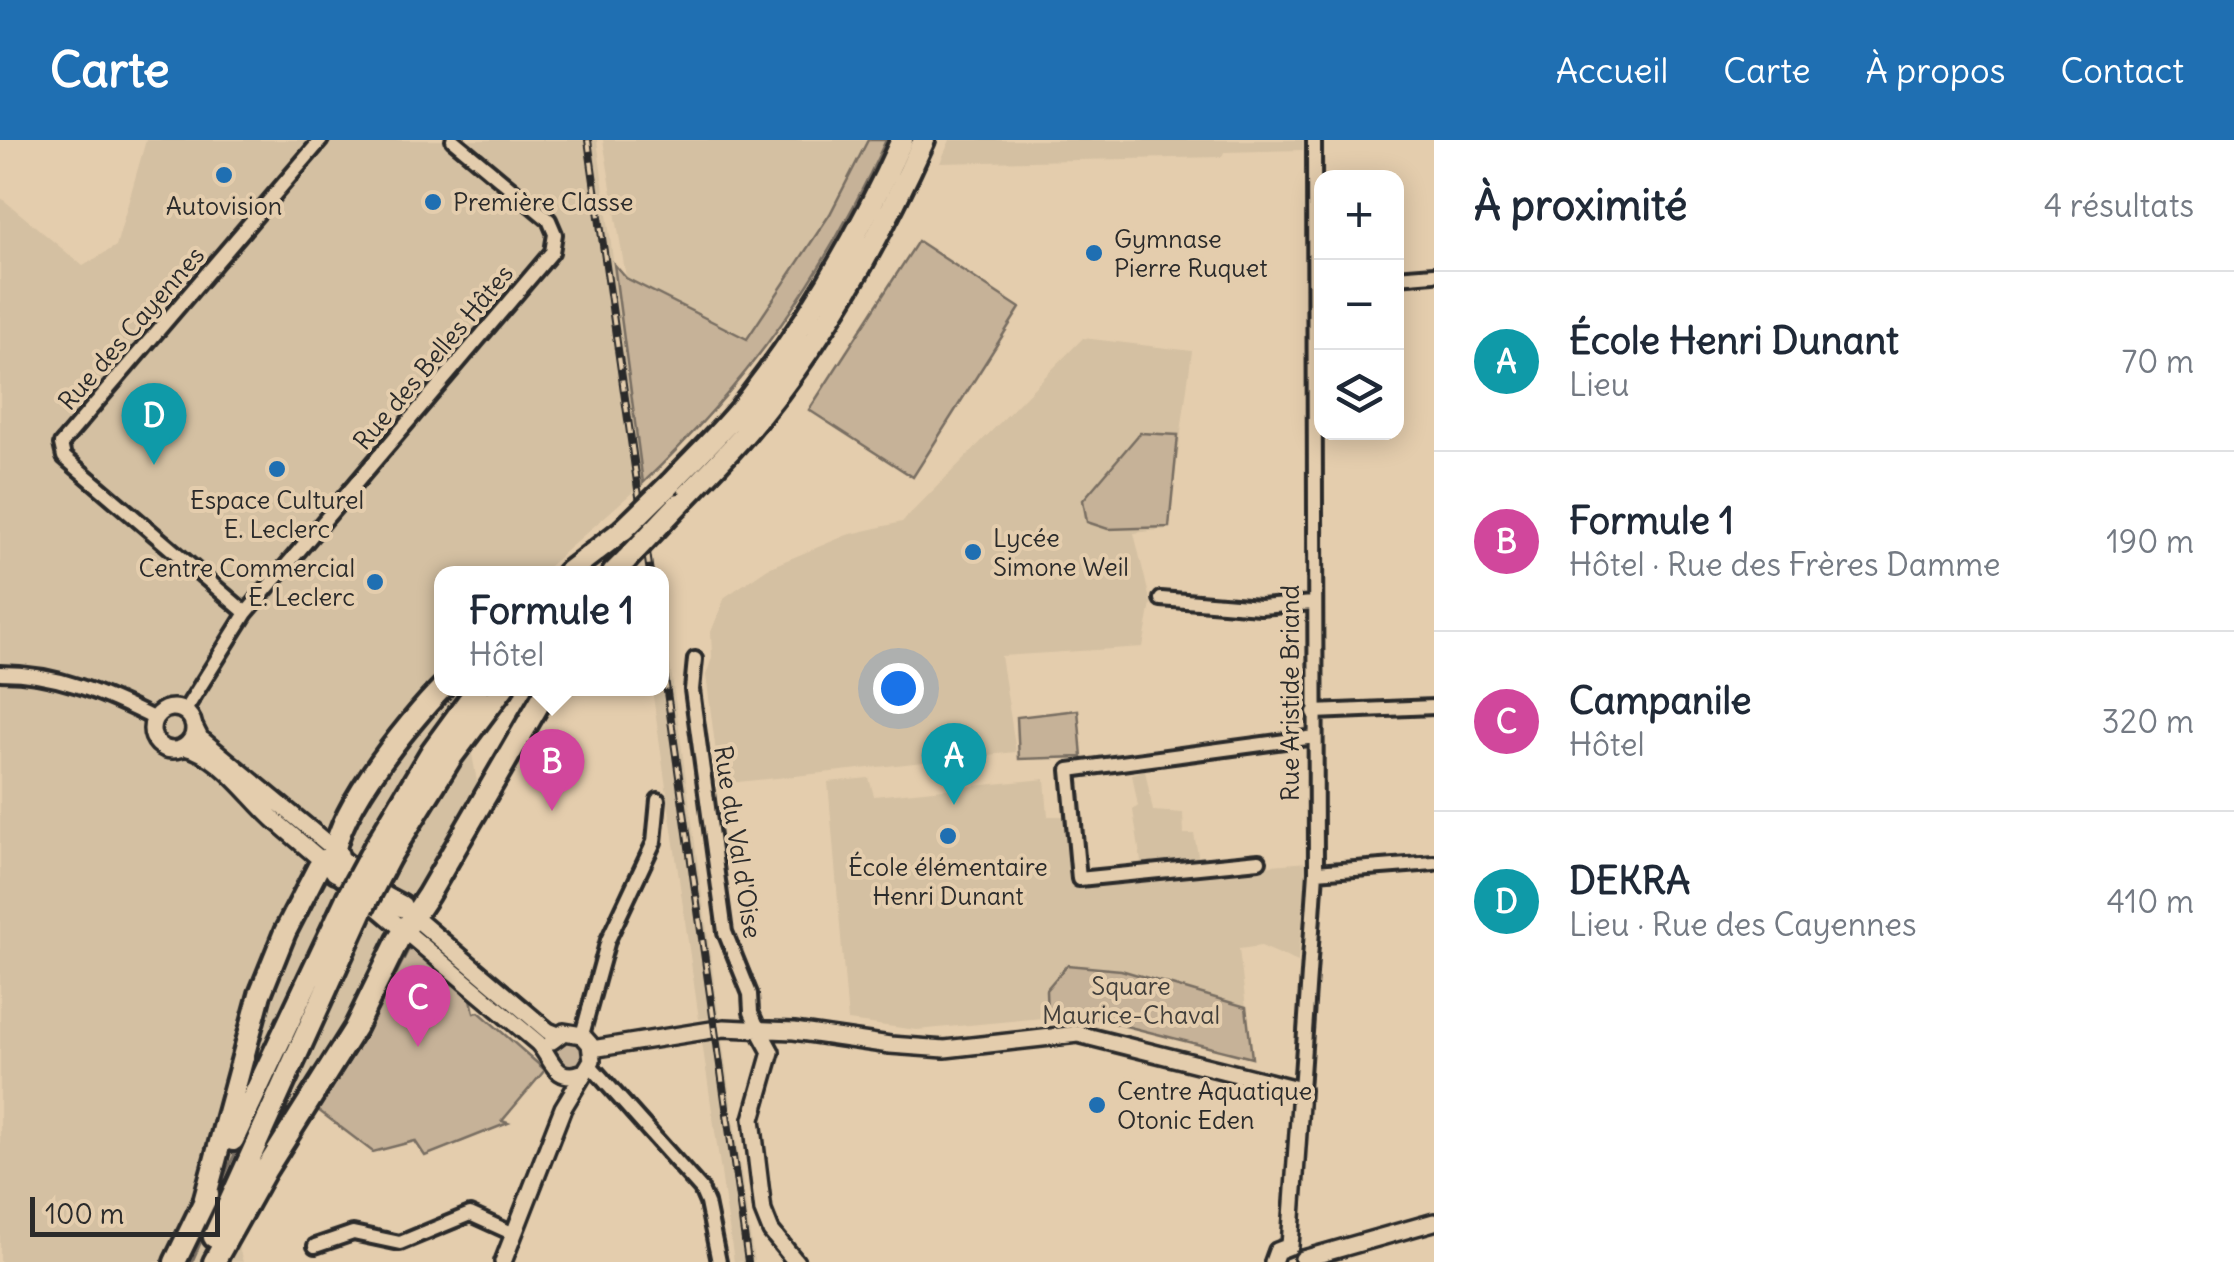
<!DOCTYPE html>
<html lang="fr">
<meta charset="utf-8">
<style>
:root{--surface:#fff;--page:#f2f2f3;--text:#1f2937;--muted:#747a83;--line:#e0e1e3;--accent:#1f6fb2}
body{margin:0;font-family:Delius,sans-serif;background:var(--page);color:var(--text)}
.controls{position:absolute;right:30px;top:30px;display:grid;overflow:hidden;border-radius:20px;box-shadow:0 5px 25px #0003}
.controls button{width:90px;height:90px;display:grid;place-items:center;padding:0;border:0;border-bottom:2px solid var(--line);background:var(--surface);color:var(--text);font:50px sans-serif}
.scale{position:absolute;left:30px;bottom:25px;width:190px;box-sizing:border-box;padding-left:10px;border:5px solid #2b2b2b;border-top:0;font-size:28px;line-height:35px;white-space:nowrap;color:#2b2b2b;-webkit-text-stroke:8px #e4cdad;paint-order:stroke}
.you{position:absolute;left:898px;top:548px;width:35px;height:35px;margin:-25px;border:8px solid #fff;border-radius:50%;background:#1a73e8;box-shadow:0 0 0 15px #1a73e833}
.badge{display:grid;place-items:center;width:65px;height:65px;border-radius:50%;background:var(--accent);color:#fff;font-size:32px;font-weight:700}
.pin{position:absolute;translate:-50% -82px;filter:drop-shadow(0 2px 5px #0008)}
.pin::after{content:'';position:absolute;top:52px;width:35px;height:30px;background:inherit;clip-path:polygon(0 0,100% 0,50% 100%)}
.popup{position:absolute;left:434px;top:426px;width:235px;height:130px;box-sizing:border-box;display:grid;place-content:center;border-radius:20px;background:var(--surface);filter:drop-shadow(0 2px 8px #0005);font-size:32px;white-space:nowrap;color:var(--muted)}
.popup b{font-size:38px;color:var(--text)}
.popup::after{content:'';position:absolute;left:50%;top:100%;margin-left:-20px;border:20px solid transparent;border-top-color:var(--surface)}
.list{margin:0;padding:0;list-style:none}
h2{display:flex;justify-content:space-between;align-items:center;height:130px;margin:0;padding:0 40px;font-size:42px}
h2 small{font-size:32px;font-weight:400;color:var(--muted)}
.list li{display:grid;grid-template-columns:65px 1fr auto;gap:30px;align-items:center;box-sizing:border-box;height:180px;padding:0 40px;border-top:2px solid var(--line)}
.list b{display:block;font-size:38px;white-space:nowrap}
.list p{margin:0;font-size:32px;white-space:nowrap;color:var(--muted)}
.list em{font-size:32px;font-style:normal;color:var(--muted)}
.icon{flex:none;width:55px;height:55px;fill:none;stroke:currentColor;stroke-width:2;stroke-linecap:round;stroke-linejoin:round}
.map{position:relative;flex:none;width:1434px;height:1122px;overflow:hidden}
header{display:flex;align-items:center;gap:60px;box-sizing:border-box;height:140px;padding:0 50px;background:var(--accent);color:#fff}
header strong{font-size:48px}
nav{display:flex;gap:55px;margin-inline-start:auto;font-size:35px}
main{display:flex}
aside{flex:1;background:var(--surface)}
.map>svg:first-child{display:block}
.built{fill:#d4c0a2}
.green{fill:#c6b298;stroke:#786e62;stroke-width:2.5}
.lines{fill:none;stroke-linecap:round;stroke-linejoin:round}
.minor-casing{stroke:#2b2b2b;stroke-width:20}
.tertiary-casing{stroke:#2b2b2b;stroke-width:22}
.primary-casing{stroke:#2b2b2b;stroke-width:28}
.minor{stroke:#e4cdad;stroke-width:12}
.tertiary{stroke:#e4cdad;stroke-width:15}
.primary{stroke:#e4cdad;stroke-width:20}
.rail-casing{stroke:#2b2b2b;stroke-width:8}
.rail{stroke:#e4cdad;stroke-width:4;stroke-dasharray:11;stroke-linecap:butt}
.primary-bridge-casing{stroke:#2b2b2b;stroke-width:28;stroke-linecap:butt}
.primary-bridge{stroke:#e4cdad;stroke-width:20}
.poi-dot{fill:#1f6fb2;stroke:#e4cdad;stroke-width:4}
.labels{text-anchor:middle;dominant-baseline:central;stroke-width:8;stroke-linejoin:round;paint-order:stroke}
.poi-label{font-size:25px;fill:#2b2b2b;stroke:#e4cdad;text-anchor:start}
.street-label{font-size:25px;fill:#2b2b2b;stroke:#e4cdad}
.park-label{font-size:25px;fill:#423f3b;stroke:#e4cdad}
</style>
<header>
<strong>Carte</strong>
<nav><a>Accueil</a><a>Carte</a><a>À propos</a><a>Contact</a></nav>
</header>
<main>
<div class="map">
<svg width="1434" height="1122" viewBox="0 0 1434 1122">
<rect width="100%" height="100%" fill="#e4cdad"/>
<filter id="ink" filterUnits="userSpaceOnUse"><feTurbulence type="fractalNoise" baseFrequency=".01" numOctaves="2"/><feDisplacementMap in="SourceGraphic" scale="20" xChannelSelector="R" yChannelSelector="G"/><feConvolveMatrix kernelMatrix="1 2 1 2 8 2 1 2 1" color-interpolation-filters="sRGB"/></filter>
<g filter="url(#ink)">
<path class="built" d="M146,0H597L643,343L541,433H442V548L460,549L483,674L238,1104L243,1122H0V57L83,126L116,106Z
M603,0H868L830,74L746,199L626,137Z
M950,0H1303V10L1224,12L1222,17L940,23Z
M1083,198L1192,211L1168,389L1134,393L1151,464L1143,507L1001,516L1016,612L720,644L706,535L712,517L711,492L725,457L768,428L847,395L902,382Z
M662,466L719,877L699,879L652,549L662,548Z
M1145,630L1153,671L1183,673L1184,694H1194L1201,731L1308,722L1298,822L1261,806L1239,809L1252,918L1094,878L1073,875L917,890L848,881L828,642L869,638L874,656L1045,639L1048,676H1069L1076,742L1143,735L1133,670L1138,666L1132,634Z
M722,899L754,1122H734L702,902Z"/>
<path class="green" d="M868,0H886C825,134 750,241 643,343L614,124L626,138L747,199L830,74Z
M918,101L1020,168L913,337L809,270Z
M1140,293L1178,295L1169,387L1108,389L1087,382L1083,360Z
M1078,570L1082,617L1019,619L1017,577Z
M411,805L470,854L474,873L479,872L545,930L502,981L508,983L425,1016L415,1001L373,1012L318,970L362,901Z
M1067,825L1121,830L1246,867L1252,918L1094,878H1047L1046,850Z
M304,866L306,867L192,1122H184Z
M555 914a15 15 0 1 1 30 0a15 15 0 1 1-30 0Z"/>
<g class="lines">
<g class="minor-casing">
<path id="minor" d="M1396,137L1434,134
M1161,459L1260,467L1314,463
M246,473L64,317L61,304L321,0
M695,519L692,550L725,792L750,854L751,872L758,888
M0,533C57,533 105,554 155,579
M184,572L246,473L552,112L555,94L549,80L453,0
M1314,572L1434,567
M1259,721L1079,739L1069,630L1315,597
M1316,732L1434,723
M582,895L608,800L654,702L658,660
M590,925L701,1049L707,1063L719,1122
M1301,950L1316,732L1314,0
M315,1106L353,1093L400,1103L470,1074L514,1094"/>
</g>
<g class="tertiary-casing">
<path id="tertiary" d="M152 589a21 21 0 1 1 42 0a21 21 0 1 1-42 0Z
M193,584L200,598L340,714
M184,607C223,615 249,658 278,683C364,757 451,830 538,903C553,919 554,942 581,933
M407,771L548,891L558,895
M758,888L771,912L752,979L763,1071L771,1091L796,1122
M592,909L724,888L794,891L890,905L945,909L1078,894L1301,950L1290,1106
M1303,1119L1434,1082
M503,1122L563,968L592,920L590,904L582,895L564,892L552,901
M1273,1122L1277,1111L1290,1106"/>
</g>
<g class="primary-casing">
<path id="primary" d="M671,343C697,315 726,288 749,258C811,179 861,91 902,0
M679,364C700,342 722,320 743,296C818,209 877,105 924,0
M567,433L623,390
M613,433L627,419
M374,708L432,611L478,548
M390,716L452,616L503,548
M336,731C319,690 412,578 442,548
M233,1000L347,758
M204,1062L260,854L285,792L318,728L324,720L337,718L384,757L401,766
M214,1097L363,768
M175,1122L208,1054
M214,1122L265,1031L355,888L398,800L428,755L548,548"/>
</g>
<use href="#minor" class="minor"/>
<use href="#tertiary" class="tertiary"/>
<use href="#primary" class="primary"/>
<g class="rail-casing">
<path id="rail" d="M588,0L650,433
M662,517L748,1122"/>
</g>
<use href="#rail" class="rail"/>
<g class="primary-bridge-casing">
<path id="primary-bridge" d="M623,390L671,343
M627,419L679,364
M347,758L374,708
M363,768L390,716"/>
</g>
<use href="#primary-bridge" class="primary-bridge"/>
</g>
</g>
<g class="poi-dot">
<circle cx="224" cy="35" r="10"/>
<circle cx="433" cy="62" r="10"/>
<circle cx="1094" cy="113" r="10"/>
<circle cx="277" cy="329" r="10"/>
<circle cx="973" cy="412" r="10"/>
<circle cx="375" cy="442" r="10"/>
<circle cx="948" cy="696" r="10"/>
<circle cx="1097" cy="965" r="10"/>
</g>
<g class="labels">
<g class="poi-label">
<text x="453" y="62">Première Classe</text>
<text x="224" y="66" text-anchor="middle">Autovision</text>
<text x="1114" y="99">Gymnase<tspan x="1114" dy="29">Pierre Ruquet</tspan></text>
<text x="277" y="360" text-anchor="middle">Espace Culturel<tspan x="277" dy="29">E. Leclerc</tspan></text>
<text x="993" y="398">Lycée<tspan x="993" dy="29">Simone Weil</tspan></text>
<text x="355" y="428" text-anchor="end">Centre Commercial<tspan x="355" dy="29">E. Leclerc</tspan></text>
<text x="948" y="727" text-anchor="middle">École élémentaire<tspan x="948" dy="29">Henri Dunant</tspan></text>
<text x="1117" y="951">Centre Aquatique<tspan x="1117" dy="29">Otonic Eden</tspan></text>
</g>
<g class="street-label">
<text transform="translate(131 188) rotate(-49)">Rue des Cayennes</text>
<text transform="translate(433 217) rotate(-50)">Rue des Belles Hâtes</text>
<text transform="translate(1290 553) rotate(-90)">Rue Aristide Briand</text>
<text transform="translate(738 702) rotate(81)">Rue du Val d'Oise</text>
</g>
<g class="park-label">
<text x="1131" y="846">Square<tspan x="1131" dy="29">Maurice-Chaval</tspan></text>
</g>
</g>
</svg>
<div class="controls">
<button>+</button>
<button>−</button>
<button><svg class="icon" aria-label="layers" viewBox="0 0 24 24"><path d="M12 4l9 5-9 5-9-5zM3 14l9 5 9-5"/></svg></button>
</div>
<div class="scale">100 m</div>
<div class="you"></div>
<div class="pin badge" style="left:954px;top:665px;background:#0f9aa8">A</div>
<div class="pin badge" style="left:552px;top:671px;background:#d1479c">B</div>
<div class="popup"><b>Formule 1</b>Hôtel</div>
<div class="pin badge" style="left:418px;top:907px;background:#d1479c">C</div>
<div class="pin badge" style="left:154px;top:325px;background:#0f9aa8">D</div>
</div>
<aside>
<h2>À proximité<small>4 résultats</small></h2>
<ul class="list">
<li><span class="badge" style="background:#0f9aa8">A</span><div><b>École Henri Dunant</b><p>Lieu</p></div><em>70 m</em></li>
<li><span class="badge" style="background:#d1479c">B</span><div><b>Formule 1</b><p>Hôtel · Rue des Frères Damme</p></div><em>190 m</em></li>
<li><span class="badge" style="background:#d1479c">C</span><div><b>Campanile</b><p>Hôtel</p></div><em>320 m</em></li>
<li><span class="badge" style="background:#0f9aa8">D</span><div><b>DEKRA</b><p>Lieu · Rue des Cayennes</p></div><em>410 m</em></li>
</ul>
</aside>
</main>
